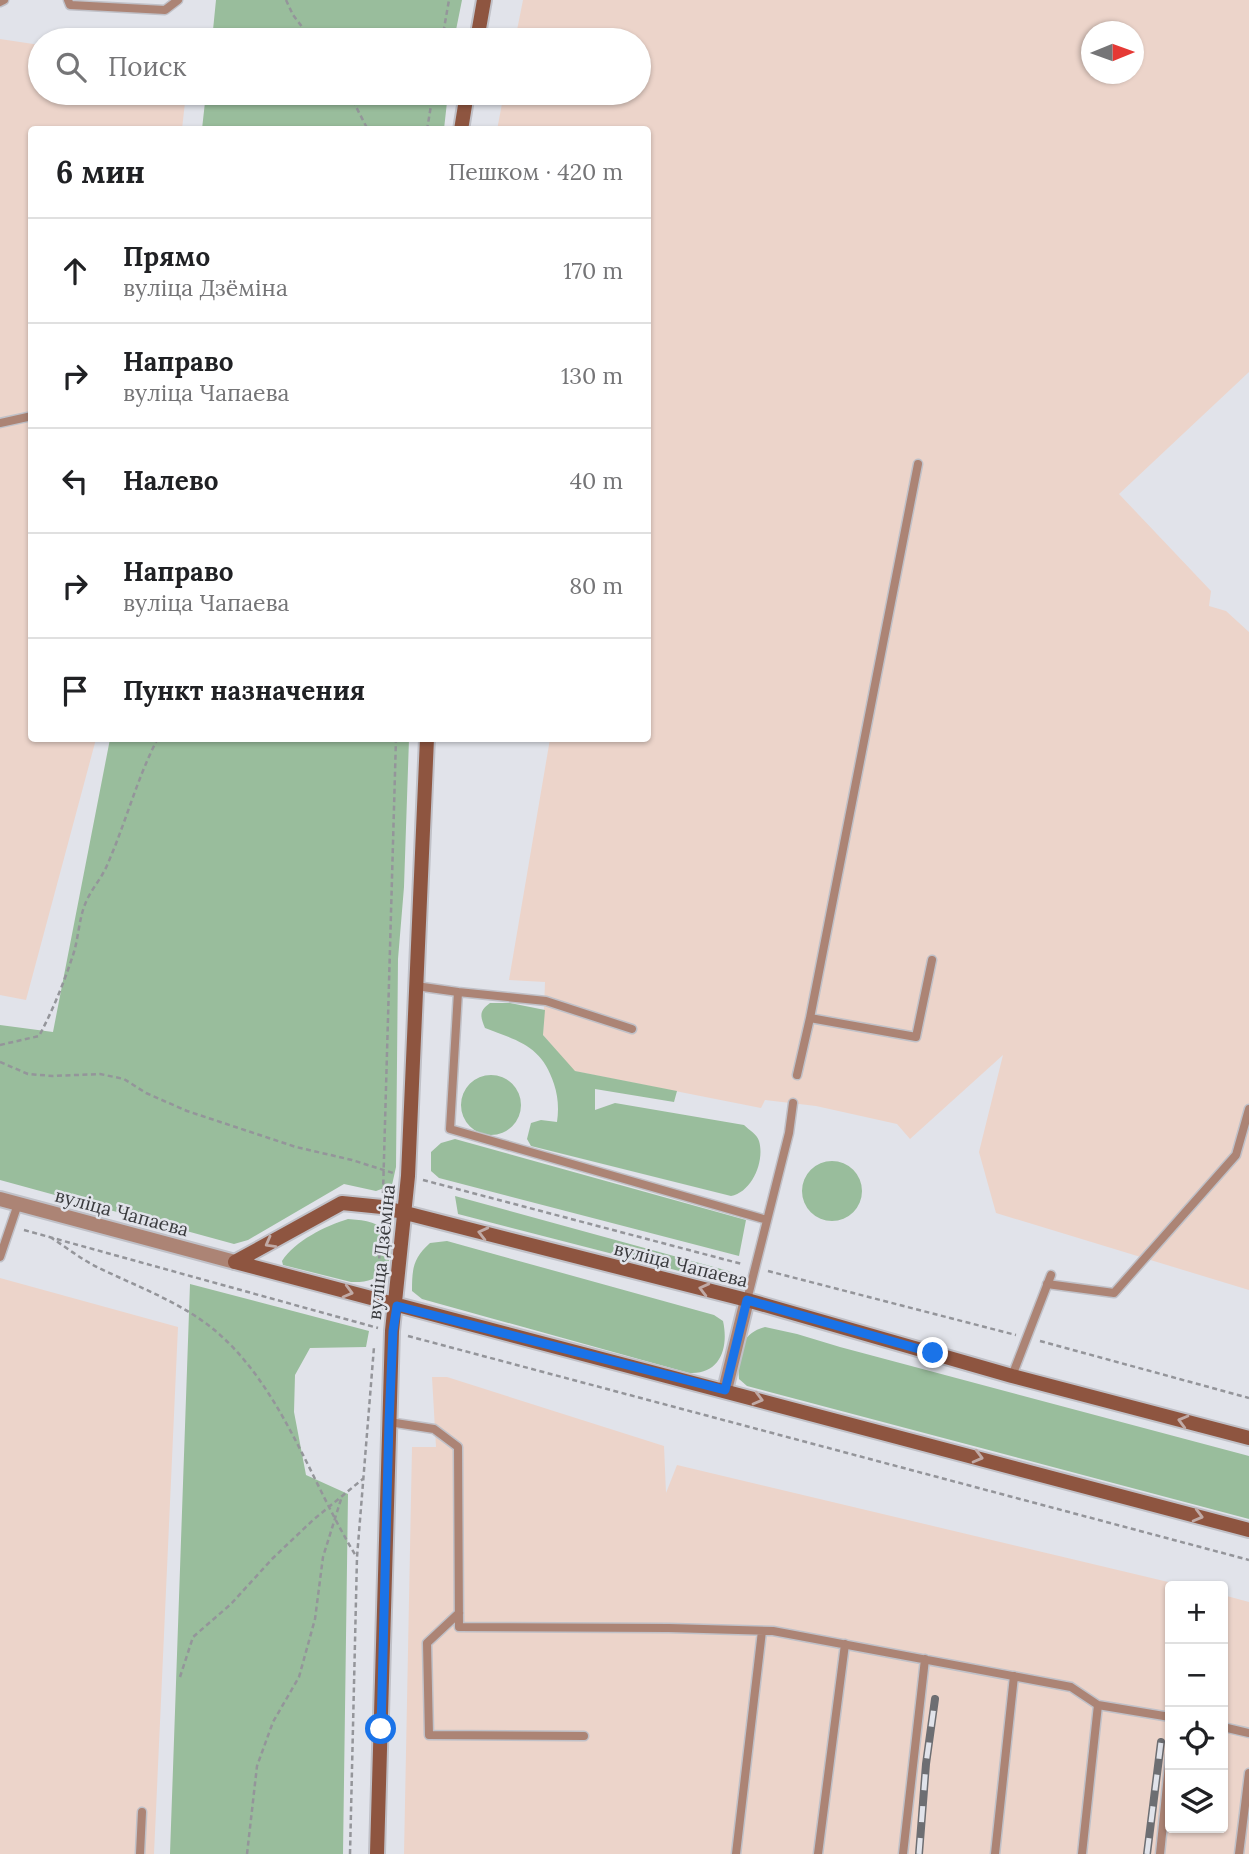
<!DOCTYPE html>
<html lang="ru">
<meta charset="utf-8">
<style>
:root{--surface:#fff;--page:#f2f2f2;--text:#202124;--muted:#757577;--line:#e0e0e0}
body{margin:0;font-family:Lora,serif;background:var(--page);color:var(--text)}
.controls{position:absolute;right:21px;bottom:21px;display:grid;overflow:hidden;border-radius:7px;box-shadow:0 2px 5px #0004}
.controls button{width:63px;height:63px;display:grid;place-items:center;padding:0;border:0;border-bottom:2px solid var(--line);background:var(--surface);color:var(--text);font:35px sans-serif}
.compass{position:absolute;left:1081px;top:21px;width:63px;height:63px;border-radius:50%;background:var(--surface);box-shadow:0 2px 5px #0004;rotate:89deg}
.stop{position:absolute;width:21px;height:21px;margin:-16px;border:5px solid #1a73e8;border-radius:50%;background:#fff}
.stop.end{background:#1a73e8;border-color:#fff;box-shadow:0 2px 7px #0008}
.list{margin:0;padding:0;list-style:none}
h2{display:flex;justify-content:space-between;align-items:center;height:91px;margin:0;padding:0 28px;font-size:30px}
h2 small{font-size:23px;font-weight:400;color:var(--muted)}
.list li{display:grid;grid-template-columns:46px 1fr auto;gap:21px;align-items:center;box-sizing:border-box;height:105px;padding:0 28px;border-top:2px solid var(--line)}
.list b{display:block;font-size:26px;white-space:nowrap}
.list p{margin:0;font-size:23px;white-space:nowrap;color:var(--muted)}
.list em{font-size:23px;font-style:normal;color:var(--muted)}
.icon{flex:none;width:38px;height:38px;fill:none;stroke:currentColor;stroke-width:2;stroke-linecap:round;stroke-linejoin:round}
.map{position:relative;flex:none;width:1249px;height:1854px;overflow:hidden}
.search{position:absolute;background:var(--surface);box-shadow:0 2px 5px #0004;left:28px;top:28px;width:623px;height:77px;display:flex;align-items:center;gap:18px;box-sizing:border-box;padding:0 24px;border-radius:38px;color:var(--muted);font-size:26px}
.panel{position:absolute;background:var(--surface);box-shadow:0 2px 5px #0004;left:28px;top:126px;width:623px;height:616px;border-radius:7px}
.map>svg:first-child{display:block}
.industrial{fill:#ecd4ca;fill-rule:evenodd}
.green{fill:#99bd9c}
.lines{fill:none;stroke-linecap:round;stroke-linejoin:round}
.service-casing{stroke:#c0c1c8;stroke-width:11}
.tertiary-casing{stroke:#c0c1c8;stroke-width:18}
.secondary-casing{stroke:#c0c1c8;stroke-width:18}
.path{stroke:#94959a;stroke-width:2.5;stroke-dasharray:5 3.5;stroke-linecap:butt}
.service{stroke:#ac8475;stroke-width:8}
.tertiary{stroke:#ac8475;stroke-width:14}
.secondary{stroke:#8e5540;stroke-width:14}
.rail-casing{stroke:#6d6e72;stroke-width:8}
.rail{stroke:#e1e3ea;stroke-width:5;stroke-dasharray:16;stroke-linecap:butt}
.oneway{stroke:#c0aaa6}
.route{stroke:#1a73e8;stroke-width:9}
.labels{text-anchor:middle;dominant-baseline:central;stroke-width:5;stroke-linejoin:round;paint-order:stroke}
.street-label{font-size:19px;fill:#3a3b3e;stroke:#e1e3ea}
</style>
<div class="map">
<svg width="1249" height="1854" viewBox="0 0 1249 1854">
<rect width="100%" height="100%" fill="#e1e3ea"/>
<path class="industrial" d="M523,0H1249V372L1119,494L1211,591L1209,606L1226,611L1249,632V1290L996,1213L979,1152L1003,1055L910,1139L897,1124L816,1106L765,1100L761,1108L574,1071L543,1035L545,982L509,980L550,739L648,738V130H497L504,93H639V40H515ZM1092,32H1134V74H1092Z
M0,39L40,45V93H186L182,129L32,130V738L96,739L26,1000L0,995Z
M0,1278L178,1327L154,1854H0Z
M432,1377H447L664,1446L666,1493L677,1465L1185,1586H1170V1828H1223V1595L1249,1602V1854H404L412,1447H436Z"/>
<path class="green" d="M216,0H462L454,40H212Z
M206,93H448L444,129H202Z
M110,739H409L404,887L398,959L396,1167L392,1185L376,1191L344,1184L248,1240L234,1244L0,1180V1025L53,1032Z
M490,1003H510L545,1010L543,1035L575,1071L677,1091L674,1102L595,1089V1110L615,1103L744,1125C749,1130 757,1134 759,1141C765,1161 752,1192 731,1196L531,1146L527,1139L531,1123L541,1120L557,1122C559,1109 558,1096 554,1084C542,1046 519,1041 485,1028C480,1016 479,1011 490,1003Z
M461 1105a30 30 0 1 1 60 0a30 30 0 1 1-60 0Z
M455,1139L746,1220L739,1256L439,1178L431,1171V1152L441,1143Z
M802 1191a30 30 0 1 1 60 0a30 30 0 1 1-60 0Z
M455,1196L732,1272L718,1281L458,1214Z
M348,1219C362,1220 378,1221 388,1234C391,1238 391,1244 391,1249C389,1274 375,1283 351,1282L283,1265L282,1261C295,1241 325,1226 348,1219Z
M447,1241L714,1315L723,1321C729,1348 720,1375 689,1373L422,1299L412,1291C412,1269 413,1258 430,1243Z
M190,1284L369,1331L366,1347L310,1348L295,1375L294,1412L306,1475L348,1494L343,1854H170Z
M765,1327L797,1334L840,1347L1249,1456V1519L747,1386L739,1379C737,1356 740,1333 765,1327Z"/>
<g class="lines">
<g class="service-casing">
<path id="service" d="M68,0L70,5L165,10L178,0
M0,2L4,0
M0,423L32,416
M416,986L458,992
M810,1018L918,464
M632,1029L546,1001L458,992L450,1129L767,1220
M797,1075L810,1018L916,1037L932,960
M0,1257L18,1204
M1047,1284L1114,1293L1236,1155L1249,1109
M747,1300L789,1133L793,1103
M1012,1376L1051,1275
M389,1422L434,1429L458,1447L459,1627L669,1628L773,1631L1071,1687L1098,1705L1170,1717
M459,1613L427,1643L429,1735L584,1736
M1223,1727L1249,1733
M140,1854L142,1812
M736,1854L762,1631
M818,1854L845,1644
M903,1854L925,1659
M995,1854L1014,1676
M1082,1854L1098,1705
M1160,1854L1170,1755
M1239,1854L1249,1773"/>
</g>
<g class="tertiary-casing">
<path id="tertiary" d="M0,1199L235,1262
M725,1390L747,1300"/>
</g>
<g class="secondary-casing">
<path id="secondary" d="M477,40L484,0
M461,130L467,93
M235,1262L342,1203L382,1207L747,1300L1012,1376L1249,1438
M235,1262L1249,1530
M377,1854L392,1331L408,1176L427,738"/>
</g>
<path class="path" d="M286,0L293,15L312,40
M442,40L449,0
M349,93L368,130
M427,130L433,93
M0,1045L39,1036C53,1010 65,980 74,952C78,938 79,923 83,910C89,890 101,881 108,863C126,822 137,778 158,738
M0,1062L28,1074L53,1076L100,1074L124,1079L146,1093L187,1111L296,1147L352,1160L393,1173
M423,1180L742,1264
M383,1193L396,738
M24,1230L378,1328
M50,1237C66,1247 82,1260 99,1268C138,1287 178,1301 212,1328C281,1384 310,1481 356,1556
M768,1271L1016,1335
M378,1284L381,1221
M408,1336L1249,1560
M1040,1341L1249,1398
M180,1677L193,1637L231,1604L272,1559L313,1520L364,1478
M247,1854L257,1766L273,1722L299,1677L315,1619L323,1557L342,1496
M350,1854L357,1557L374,1347"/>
<use href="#service" class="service"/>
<use href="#tertiary" class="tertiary"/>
<use href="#secondary" class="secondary"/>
<g class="rail-casing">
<path id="rail" d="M919,1854L926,1764L935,1699
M1147,1854L1161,1742"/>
</g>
<use href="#rail" class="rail"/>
</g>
<defs><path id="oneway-chevron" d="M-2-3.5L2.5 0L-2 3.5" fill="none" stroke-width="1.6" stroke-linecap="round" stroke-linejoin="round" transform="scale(1.75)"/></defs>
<g class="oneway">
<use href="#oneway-chevron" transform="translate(483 1233) rotate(-166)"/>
<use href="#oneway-chevron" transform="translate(270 1243) rotate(151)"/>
<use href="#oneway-chevron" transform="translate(704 1289) rotate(-166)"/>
<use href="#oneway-chevron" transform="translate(348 1292) rotate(15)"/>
<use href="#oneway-chevron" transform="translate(758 1399) rotate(15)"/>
<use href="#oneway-chevron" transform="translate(1183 1421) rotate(-165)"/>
<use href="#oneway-chevron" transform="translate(978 1457) rotate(15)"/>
<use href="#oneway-chevron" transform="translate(1198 1516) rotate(15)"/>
</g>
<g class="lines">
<path class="route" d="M381,1729L389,1422L393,1331L397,1306L725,1390L747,1300L933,1353"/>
</g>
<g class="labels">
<g class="street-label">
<text transform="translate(122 1212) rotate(15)">вуліца Чапаева</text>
<text transform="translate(381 1252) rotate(-84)">вуліца Дзёміна</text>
<text transform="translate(681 1264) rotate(14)">вуліца Чапаева</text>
</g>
</g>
</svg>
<div class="controls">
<button>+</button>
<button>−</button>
<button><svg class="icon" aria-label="locate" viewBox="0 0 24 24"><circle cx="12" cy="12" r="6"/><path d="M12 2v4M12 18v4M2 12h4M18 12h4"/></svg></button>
<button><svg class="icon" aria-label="layers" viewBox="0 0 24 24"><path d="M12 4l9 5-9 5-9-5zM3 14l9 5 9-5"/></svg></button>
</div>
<svg class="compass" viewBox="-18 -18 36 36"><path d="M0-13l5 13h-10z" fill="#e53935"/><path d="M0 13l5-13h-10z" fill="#757577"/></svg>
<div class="stop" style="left:381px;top:1729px"></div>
<div class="stop end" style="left:933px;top:1353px"></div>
<div class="search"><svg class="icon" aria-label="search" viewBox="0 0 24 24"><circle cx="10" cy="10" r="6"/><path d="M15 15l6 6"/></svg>Поиск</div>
<section class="panel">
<h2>6 мин<small>Пешком · 420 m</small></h2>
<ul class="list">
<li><svg class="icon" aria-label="ahead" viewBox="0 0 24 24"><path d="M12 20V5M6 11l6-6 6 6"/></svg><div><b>Прямо</b><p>вуліца Дзёміна</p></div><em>170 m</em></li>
<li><svg class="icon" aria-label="right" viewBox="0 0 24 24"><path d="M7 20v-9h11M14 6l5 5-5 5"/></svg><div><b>Направо</b><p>вуліца Чапаева</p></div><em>130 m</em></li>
<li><svg class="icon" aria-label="left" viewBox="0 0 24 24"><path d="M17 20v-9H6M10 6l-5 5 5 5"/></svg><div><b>Налево</b></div><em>40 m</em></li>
<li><svg class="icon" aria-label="right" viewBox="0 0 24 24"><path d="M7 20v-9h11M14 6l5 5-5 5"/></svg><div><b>Направо</b><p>вуліца Чапаева</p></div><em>80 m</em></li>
<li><svg class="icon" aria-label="arrive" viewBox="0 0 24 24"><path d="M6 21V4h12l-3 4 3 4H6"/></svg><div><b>Пункт назначения</b></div></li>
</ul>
</section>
</div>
